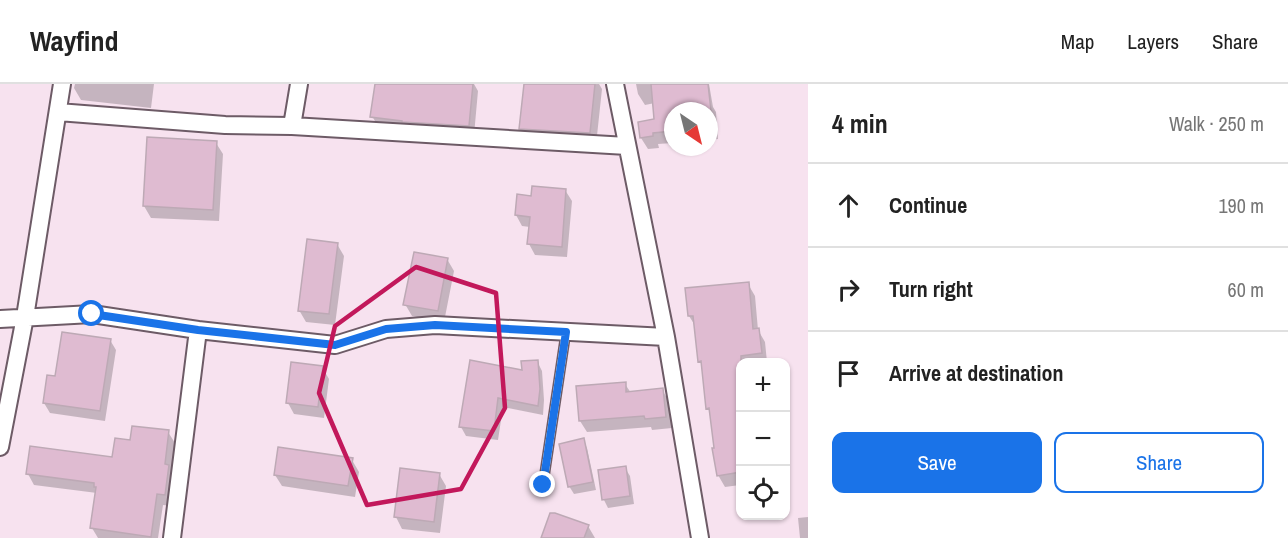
<!DOCTYPE html>
<meta charset="utf-8">
<style>
:root{--surface:#fff;--page:#f2f2f2;--text:#222;--muted:#767676;--line:#e0e0e0;--accent:#1a73e8}
body{margin:0;font-family:"Archivo Narrow",sans-serif;background:var(--page);color:var(--text)}
.controls{position:absolute;right:18px;bottom:18px;display:grid;overflow:hidden;border-radius:12px;box-shadow:0 2px 4px #0004}
.controls button{width:54px;height:54px;display:grid;place-items:center;padding:0;border:0;border-bottom:2px solid var(--line);background:var(--surface);color:var(--text);font:30px sans-serif}
.compass{position:absolute;left:664px;top:18px;width:54px;height:54px;border-radius:50%;background:var(--surface);box-shadow:0 2px 4px #0004;rotate:145deg}
.stop{position:absolute;width:18px;height:18px;margin:-14px;border:4px solid #1a73e8;border-radius:50%;background:#fff}
.stop.end{background:#1a73e8;border-color:#fff;box-shadow:0 2px 6px #0008}
.list{margin:0;padding:0;list-style:none}
h2{display:flex;justify-content:space-between;align-items:center;height:78px;margin:0;padding:0 24px;font-size:26px}
h2 small{font-size:20px;font-weight:400;color:var(--muted)}
.list li{display:grid;grid-template-columns:39px 1fr auto;gap:18px;align-items:center;box-sizing:border-box;height:84px;padding:0 24px;border-top:2px solid var(--line)}
.list b{display:block;font-size:22px;white-space:nowrap}
.list em{font-size:20px;font-style:normal;color:var(--muted)}
.actions{display:flex;gap:12px;padding:18px 24px}
.actions a{flex:1;padding:14px 0;border:2px solid var(--accent);border-radius:12px;text-align:center;font-size:21px;color:var(--accent)}
.actions .main{background:var(--accent);color:#fff}
.icon{flex:none;width:33px;height:33px;fill:none;stroke:currentColor;stroke-width:2;stroke-linecap:round;stroke-linejoin:round}
.map{position:relative;flex:none;width:808px;height:454px;overflow:hidden}
header{display:flex;align-items:center;gap:36px;box-sizing:border-box;height:84px;padding:0 30px;background:var(--surface);border-bottom:2px solid var(--line)}
header strong{font-size:28px}
nav{display:flex;gap:33px;margin-inline-start:auto;font-size:21px}
main{display:flex}
aside{flex:1;background:var(--surface)}
.map>svg:first-child{display:block}
.shadow{fill:#0003}
.building{fill:#dfbbd1;stroke:#bda9b5;stroke-width:1.5}
.lines{fill:none;stroke-linecap:round;stroke-linejoin:round}
.lane-casing{stroke:#6d5b66;stroke-width:11}
.street-casing{stroke:#6d5b66;stroke-width:20}
.lane{stroke:#fff;stroke-width:8}
.street{stroke:#fff;stroke-width:16}
.route{stroke:#1a73e8;stroke-width:8}
.marked{fill:none;stroke:#c2185b;stroke-width:4.5;stroke-linejoin:round}
</style>
<header>
<strong>Wayfind</strong>
<nav><a>Map</a><a>Layers</a><a>Share</a></nav>
</header>
<main>
<div class="map">
<svg width="808" height="454" viewBox="0 0 808 454">
<rect width="100%" height="100%" fill="#f7e2ef"/>
<path class="shadow" d="M75,0H154L151,24L81,16L74,4Z
M377,0H474L478,7L474,51L378,42L372,32Z
M526,0H599L602,5L596,61L527,57L520,45Z
M636,0H709L713,23L716,28L718,55L709,56V27H673V59L658,60L659,64L648,65L641,54L639,39L656,37L655,19L645,21L638,10Z
M148,55L216,59L223,70L219,137L151,134L144,122Z
M565,106L572,117L567,173L535,171L529,160L530,143L522,142L516,131L533,113Z
M337,160L344,172L335,241L306,238L299,226Z
M447,175L454,187L444,238L412,232L405,220Z
M748,200L755,212L758,246L765,258L767,278H740V401L725,403L718,391L712,331L708,324L703,282L700,277L696,243L689,232Z
M110,256L116,266L105,337L50,329L44,319L57,294Z
M537,277L542,287L544,316L543,331L503,323L498,356L466,352L461,343Z
M322,283L329,295L324,334L294,330L288,319Z
M625,300L631,309L662,306L669,317L672,344L652,346L651,343L587,348L580,337Z
M168,348L175,359L171,387L174,393L171,422L163,421L158,454H98L92,444L97,409L34,401L28,390L113,375L131,358Z
M583,356L587,364L596,406L574,410L569,402Z
M352,376L359,388L355,413L282,402L275,391Z
M625,384L630,392L634,420L608,424L604,416Z
M439,390L446,402L440,449L402,445L396,433Z
M551,429L588,442L595,454H542Z
M808,433V454H800L798,434Z"/>
<path class="building" d="M375,0H473L469,42L402,38V37L370,33Z
M524,0H595L590,49L519,45Z
M651,0H708L711,27H673V47L653,49V52L640,54L638,38L654,35Z
M147,53L217,57L213,126L143,122Z
M532,102L566,105L562,163L527,160L530,133L515,131L517,110L531,112Z
M307,155L338,159L329,230L298,227Z
M414,168L448,174L438,227L403,221Z
M749,198L753,245L759,244L762,269L741,272V388L717,392L712,364H714L709,324L706,325L701,277L698,278L693,232H688L685,204Z
M62,248L111,255L100,327L43,319L47,291L55,292Z
M470,276L522,286L521,277L538,276L540,305L538,322L498,314L494,347L459,343Z
M291,278L323,282L318,323L286,319Z
M626,298V308L663,304L666,333L645,335L644,332L579,337L576,302Z
M132,342L169,346L165,380L169,381L165,411L157,410L151,453L90,444L96,403H94V399L26,390L30,362L112,373L115,354L130,356Z
M584,354L593,398L568,403L559,360Z
M278,363L353,374L348,402L274,391Z
M626,382L630,412L602,416L598,386Z
M400,384L440,389L434,438L394,433Z
M550,429H555L589,441L584,454H541Z"/>
<g class="lines">
<g class="lane-casing">
<path id="lane" d="M543,401L566,248"/>
</g>
<g class="street-casing">
<path id="street" d="M615,0L666,253L700,454
M58,28L225,41L292,42L627,62
M292,42L299,0
M0,235L92,230L198,246L172,454
M198,246L335,261L386,245L435,241L666,253
M0,363L25,233L62,0"/>
</g>
<use href="#lane" class="lane"/>
<use href="#street" class="street"/>
</g>
<g class="lines">
<path class="route" d="M92,230L198,246L335,261L386,245L435,241L566,248L543,401"/>
</g>
<path class="marked" d="M416,183L496,209L505,324L461,405L367,421L319,309L335,242Z"/>
</svg>
<div class="controls">
<button>+</button>
<button>−</button>
<button><svg class="icon" aria-label="locate" viewBox="0 0 24 24"><circle cx="12" cy="12" r="6"/><path d="M12 2v4M12 18v4M2 12h4M18 12h4"/></svg></button>
</div>
<svg class="compass" viewBox="-18 -18 36 36"><path d="M0-13l5 13h-10z" fill="#e53935"/><path d="M0 13l5-13h-10z" fill="#767676"/></svg>
<div class="stop" style="left:92px;top:230px"></div>
<div class="stop end" style="left:543px;top:401px"></div>
</div>
<aside>
<h2>4 min<small>Walk · 250 m</small></h2>
<ul class="list">
<li><svg class="icon" aria-label="ahead" viewBox="0 0 24 24"><path d="M12 20V5M6 11l6-6 6 6"/></svg><div><b>Continue</b></div><em>190 m</em></li>
<li><svg class="icon" aria-label="right" viewBox="0 0 24 24"><path d="M7 20v-9h11M14 6l5 5-5 5"/></svg><div><b>Turn right</b></div><em>60 m</em></li>
<li><svg class="icon" aria-label="arrive" viewBox="0 0 24 24"><path d="M6 21V4h12l-3 4 3 4H6"/></svg><div><b>Arrive at destination</b></div></li>
</ul>
<div class="actions"><a class="main">Save</a><a>Share</a></div>
</aside>
</main>
